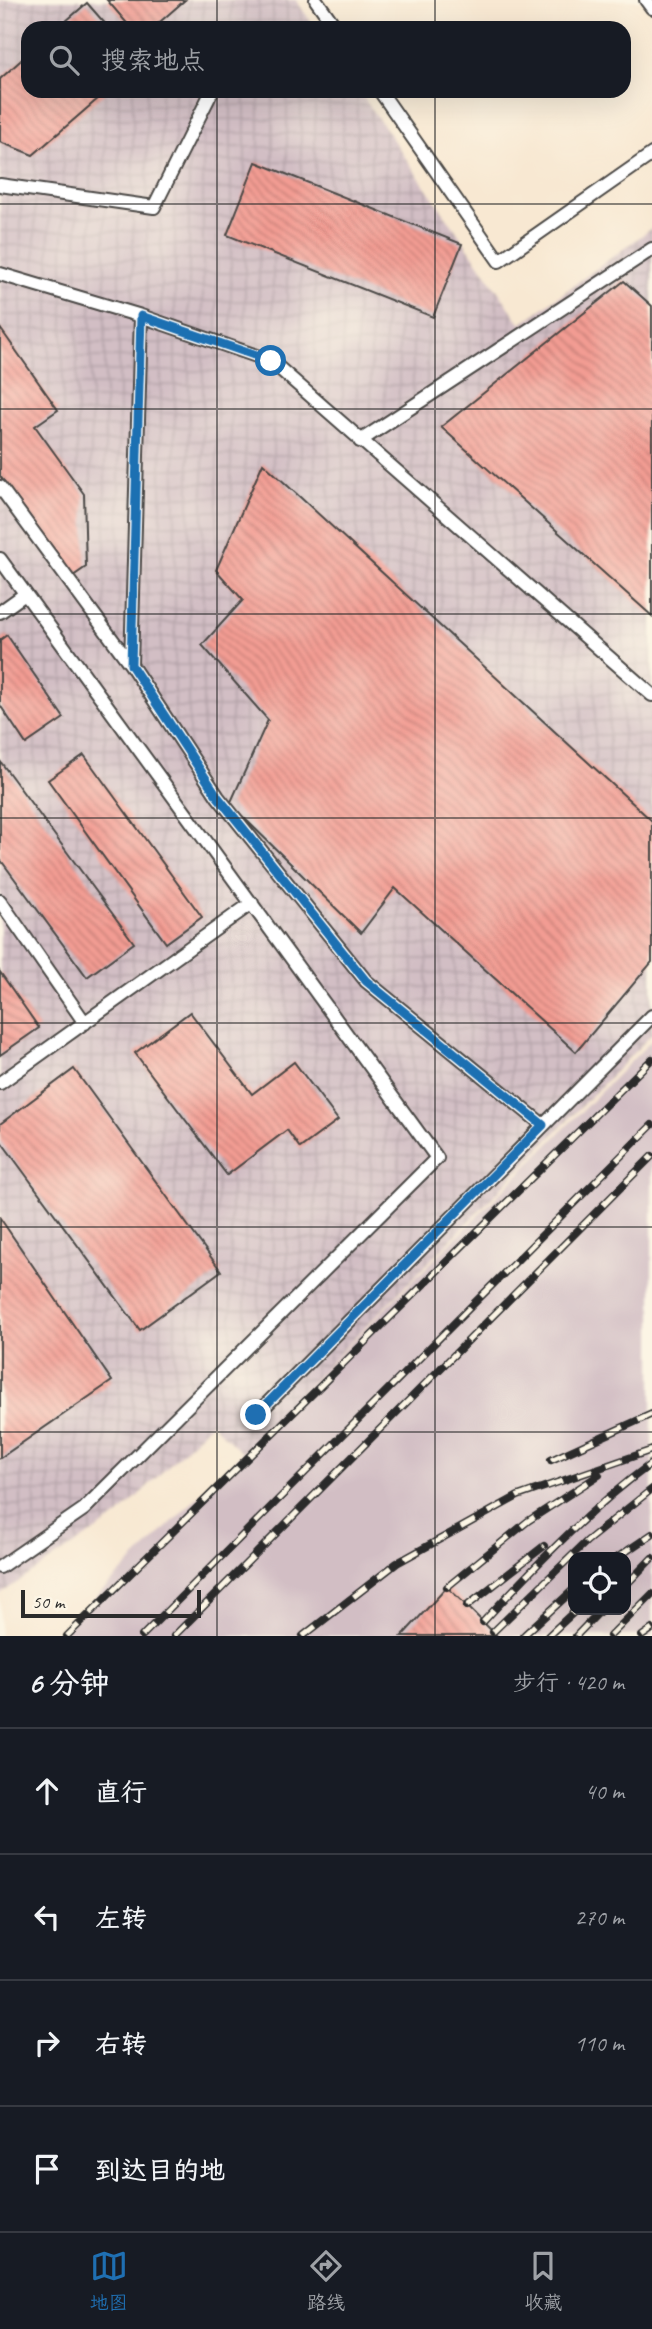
<!DOCTYPE html>
<html lang="zh">
<meta charset="utf-8">
<style>
:root{--surface:#171b24;--page:#242831;--text:#f1f3f6;--muted:#9ea1a6;--line:#363941;--accent:#1f6fb2}
body{margin:0;font-family:Caveat,"LXGW WenKai TC",sans-serif;background:var(--page);color:var(--text)}
.controls{position:absolute;right:21px;bottom:21px;display:grid;overflow:hidden;border-radius:14px;box-shadow:0 7px 28px #0002}
.controls button{width:63px;height:63px;display:grid;place-items:center;padding:0;border:0;border-bottom:2px solid var(--line);background:var(--surface);color:var(--text);font:35px sans-serif}
.scale{position:absolute;left:21px;bottom:18px;width:180px;box-sizing:border-box;padding-left:7px;border:4px solid #2b2b2b;border-top:0;font-size:19px;line-height:24px;white-space:nowrap;color:#2b2b2b;-webkit-text-stroke:5px #fcf5e5;paint-order:stroke}
.stop{position:absolute;width:21px;height:21px;margin:-16px;border:5px solid #1f6fb2;border-radius:50%;background:#fff}
.stop.end{background:#1f6fb2;border-color:#fff;box-shadow:0 2px 7px #0008}
.list{margin:0;padding:0;list-style:none}
h2{display:flex;justify-content:space-between;align-items:center;height:91px;margin:0;padding:0 28px;font-size:30px}
h2 small{font-size:23px;font-weight:400;color:var(--muted)}
.list li{display:grid;grid-template-columns:46px 1fr auto;gap:21px;align-items:center;box-sizing:border-box;height:126px;padding:0 28px;border-top:2px solid var(--line)}
.list b{display:block;font-size:26px;white-space:nowrap}
.list em{font-size:23px;font-style:normal;color:var(--muted)}
.icon{flex:none;width:38px;height:38px;fill:none;stroke:currentColor;stroke-width:2;stroke-linecap:round;stroke-linejoin:round}
.map{position:relative;flex:none;width:652px;height:1636px;overflow:hidden}
.search{position:absolute;background:var(--surface);box-shadow:0 7px 28px #0002;left:21px;right:21px;top:21px;height:77px;display:flex;align-items:center;gap:18px;box-sizing:border-box;padding:0 24px;border-radius:21px;color:var(--muted);font-size:26px}
.sheet{height:595px;background:var(--surface)}
nav{display:flex;justify-content:space-around;align-items:center;box-sizing:border-box;height:98px;border-top:2px solid var(--line);background:var(--surface);font-size:19px;color:var(--muted)}
nav a{display:grid;justify-items:center;gap:4px}
nav .on{color:var(--accent)}
.map>svg:first-child{display:block}
.industrial{fill:url(#industrial-grid)}
.railway{fill:#d2bec4;fill-rule:evenodd}
.building{fill:url(#building-back-hatch)}
.lines{fill:none;stroke-linecap:round;stroke-linejoin:round}
.lane-casing{stroke:#4a4744;stroke-width:16}
.lane{stroke:#fff;stroke-width:12}
.rail-casing{stroke:#2b2b2b;stroke-width:8}
.rail{stroke:#fcf5e5;stroke-width:5;stroke-dasharray:16;stroke-linecap:butt}
.route{stroke:#1f6fb2;stroke-width:9}
.grid{fill:none;stroke:#2b2b2b;stroke-width:2;stroke-opacity:0.55}
</style>
<div class="map">
<svg width="652" height="1636" viewBox="0 0 652 1636">
<defs>
<pattern id="industrial-grid" width="8" height="8" patternUnits="userSpaceOnUse" patternTransform="scale(1.75)"><rect width="8" height="8" fill="#d2bec4"/><path d="M0 4h8M4 0v8" fill="none" stroke="#b4a3a9"/></pattern>
<pattern id="building-back-hatch" width="6" height="6" patternUnits="userSpaceOnUse" patternTransform="scale(1.75)"><rect width="6" height="6" fill="#f39c93"/><path d="M-1 5l2 2M0 0l6 6M5-1l2 2" fill="none" stroke="#c57f78"/></pattern>
</defs>
<rect width="100%" height="100%" fill="#fcf5e5"/>
<filter id="ink" filterUnits="userSpaceOnUse"><feTurbulence type="fractalNoise" baseFrequency=".0143" numOctaves="2"/><feDisplacementMap in="SourceGraphic" scale="14" xChannelSelector="R" yChannelSelector="G"/><feConvolveMatrix kernelMatrix="1 2 1 2 8 2 1 2 1" color-interpolation-filters="sRGB"/></filter>
<filter id="wash" filterUnits="userSpaceOnUse"><feTurbulence type="fractalNoise" baseFrequency=".00686" numOctaves="4" result="noise"/><feDisplacementMap in="SourceGraphic" scale="28" xChannelSelector="R" yChannelSelector="G"/><feGaussianBlur stdDeviation="1.57" result="paint"/><feColorMatrix in="noise" values="0 0 0 0 0 0 0 0 0 0 0 0 0 0 0 0 0 1.4 0 .05"/><feComposite in="paint" operator="in"/></filter>
<g filter="url(#wash)">
<rect width="100%" height="100%" fill="#f8e8d2"/>
<path class="industrial" d="M0,0H296L315,28H28V91H359L521,324L652,228V1034L242,1453L211,1423L118,1516L0,1594Z"/>
<path class="railway" d="M652,1040V1636H57L242,1453ZM573,1557H626V1610H573Z"/>
<g id="blocks">
<path class="building" d="M107,0H185L153,28H131Z
M87,3L109,28H58Z
M28,54V91H107L33,155L0,142V79Z
M256,162L462,244L433,317L227,235Z
M624,281L652,306V616L441,427Z
M0,328L58,410L35,426L84,494L86,567L73,576L0,476Z
M263,463L652,821V962L576,1052L395,888L361,933L230,804L268,720L202,645L243,600L216,570Z
M7,635L64,718L26,744L0,705V640Z
M84,755L202,917L166,943L48,780Z
M0,761L134,943L87,977L0,859Z
M0,972L39,1028L0,1055Z
M190,1012L252,1094L294,1062L338,1120L300,1148L287,1130L227,1175L135,1053Z
M74,1069L221,1271L140,1330L0,1140V1124Z
M0,1218L112,1381L0,1458Z
M447,1587L467,1606L497,1636H402Z"/>
</g>
</g>
<g filter="url(#ink)">
<use href="#blocks" fill-opacity="0" stroke="#4a4744" stroke-width="2"/>
<g class="lines">
<g class="lane-casing">
<path id="lane" d="M316,0L336,28
M646,0L652,8
M380,91L499,261L652,154
M0,185L154,207L212,91
M0,274L141,316L271,361L652,695
M141,316L131,665L218,797L366,981L543,1125
M360,441L652,249
M0,487L131,665
M0,559L437,1158L84,1509L0,1567
M0,612L25,594
M0,901L85,1023
M0,1083L252,903
M256,1415L652,1016"/>
</g>
<use href="#lane" class="lane"/>
<g class="rail-casing">
<path id="rail" d="M551,1460L652,1414
M618,1557L652,1534
M626,1585L652,1558
M447,1587L528,1521L599,1475
M467,1606L544,1546
M483,1622C536,1565 589,1509 652,1463
M493,1632L587,1541L652,1489
M67,1636L652,1059
M142,1636L652,1125
M174,1636L652,1156
M303,1636L397,1563L518,1496L652,1450
M523,1636L573,1590
M548,1636L576,1610
M576,1636L601,1610
M610,1636L652,1594
M642,1636L652,1629"/>
</g>
<use href="#rail" class="rail"/>
</g>
</g>
<g class="lines" filter="url(#ink)">
<path class="route" d="M256,1415L543,1125L366,981L218,797L131,665L141,316L271,361"/>
</g>
<path class="grid" d="M217,0V28M435,0V28M217,91V1636M435,91V1636M0,204H652M0,409H652M0,614H652M0,818H652M0,1023H652M0,1227H652M0,1432H652"/>
</svg>
<div class="controls">
<button><svg class="icon" aria-label="locate" viewBox="0 0 24 24"><circle cx="12" cy="12" r="6"/><path d="M12 2v4M12 18v4M2 12h4M18 12h4"/></svg></button>
</div>
<div class="scale">50 m</div>
<div class="stop" style="left:271px;top:361px"></div>
<div class="stop end" style="left:256px;top:1415px"></div>
<div class="search"><svg class="icon" aria-label="search" viewBox="0 0 24 24"><circle cx="10" cy="10" r="6"/><path d="M15 15l6 6"/></svg>搜索地点</div>
</div>
<section class="sheet">
<h2>6 分钟<small>步行 · 420 m</small></h2>
<ul class="list">
<li><svg class="icon" aria-label="ahead" viewBox="0 0 24 24"><path d="M12 20V5M6 11l6-6 6 6"/></svg><div><b>直行</b></div><em>40 m</em></li>
<li><svg class="icon" aria-label="left" viewBox="0 0 24 24"><path d="M17 20v-9H6M10 6l-5 5 5 5"/></svg><div><b>左转</b></div><em>270 m</em></li>
<li><svg class="icon" aria-label="right" viewBox="0 0 24 24"><path d="M7 20v-9h11M14 6l5 5-5 5"/></svg><div><b>右转</b></div><em>110 m</em></li>
<li><svg class="icon" aria-label="arrive" viewBox="0 0 24 24"><path d="M6 21V4h12l-3 4 3 4H6"/></svg><div><b>到达目的地</b></div></li>
</ul>
</section>
<nav>
<a class="on"><svg class="icon" aria-label="map" viewBox="0 0 24 24"><path d="M3 6l6-2 6 2 6-2v14l-6 2-6-2-6 2zM9 4v14M15 6v14"/></svg>地图</a>
<a><svg class="icon" aria-label="directions" viewBox="0 0 24 24"><path d="M12 3l9 9-9 9-9-9zM9 14v-3h6M13 9l2 2-2 2"/></svg>路线</a>
<a><svg class="icon" aria-label="saved" viewBox="0 0 24 24"><path d="M7 4h10v16l-5-4-5 4z"/></svg>收藏</a>
</nav>
